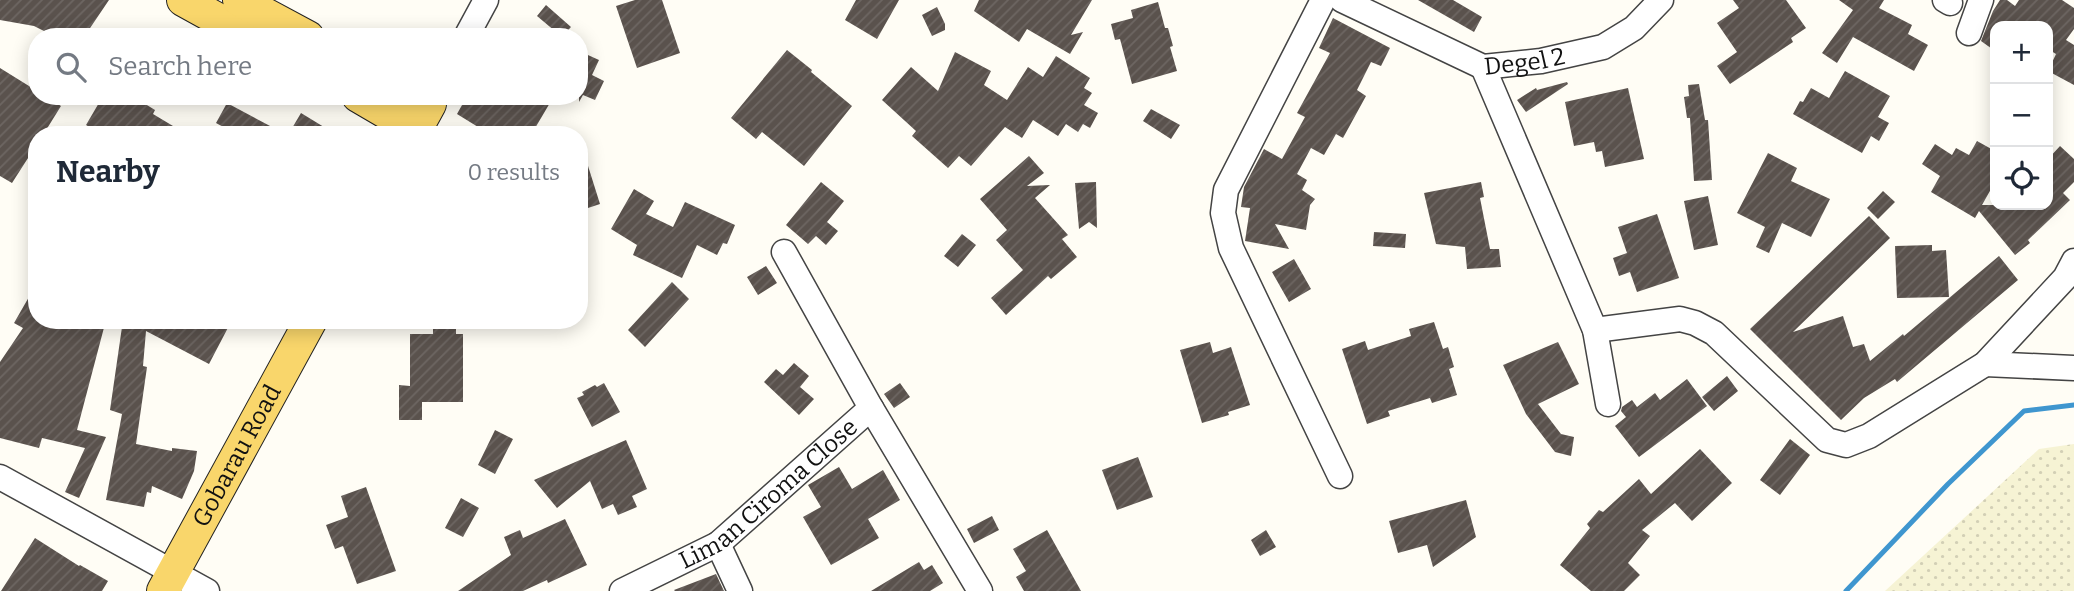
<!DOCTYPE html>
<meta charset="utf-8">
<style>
:root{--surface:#fff;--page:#f6f6f7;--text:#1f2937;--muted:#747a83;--line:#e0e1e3}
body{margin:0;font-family:Bitter,serif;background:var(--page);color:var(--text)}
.controls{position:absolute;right:21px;top:21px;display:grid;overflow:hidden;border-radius:14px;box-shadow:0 4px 18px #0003}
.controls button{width:63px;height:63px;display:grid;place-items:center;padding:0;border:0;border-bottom:2px solid var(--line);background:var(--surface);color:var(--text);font:35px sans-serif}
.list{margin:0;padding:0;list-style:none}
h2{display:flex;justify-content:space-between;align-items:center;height:91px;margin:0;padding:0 28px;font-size:30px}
h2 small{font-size:23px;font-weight:400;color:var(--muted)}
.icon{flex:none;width:38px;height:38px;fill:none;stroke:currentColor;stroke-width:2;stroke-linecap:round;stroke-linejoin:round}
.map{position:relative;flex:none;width:2074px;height:591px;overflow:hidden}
.search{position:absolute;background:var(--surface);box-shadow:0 4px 18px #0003;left:28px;top:28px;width:560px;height:77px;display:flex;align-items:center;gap:18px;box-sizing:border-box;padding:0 24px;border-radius:28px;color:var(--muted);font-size:26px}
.panel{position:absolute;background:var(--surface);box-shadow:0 4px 18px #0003;left:28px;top:126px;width:560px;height:203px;border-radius:28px}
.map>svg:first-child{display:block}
.farmland{fill:url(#farmland-dots)}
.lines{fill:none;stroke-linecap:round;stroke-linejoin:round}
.stream{stroke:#3f96cf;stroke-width:5}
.building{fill:url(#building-hatch)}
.minor-casing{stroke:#444;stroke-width:27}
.major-casing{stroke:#222;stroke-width:34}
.minor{stroke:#fff;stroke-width:24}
.major{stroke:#f9d66b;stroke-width:32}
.labels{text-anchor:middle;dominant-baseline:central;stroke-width:7;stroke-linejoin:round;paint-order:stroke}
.street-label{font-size:24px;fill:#111;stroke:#fff}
</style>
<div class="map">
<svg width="2074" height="591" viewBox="0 0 2074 591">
<defs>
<pattern id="farmland-dots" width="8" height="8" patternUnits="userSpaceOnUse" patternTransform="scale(1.75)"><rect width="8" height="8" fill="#f6f3d4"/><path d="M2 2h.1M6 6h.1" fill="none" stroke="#d2cfb5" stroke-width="1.8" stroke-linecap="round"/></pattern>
<pattern id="building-hatch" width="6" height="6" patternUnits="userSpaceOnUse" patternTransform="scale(1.75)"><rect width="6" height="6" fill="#5a524d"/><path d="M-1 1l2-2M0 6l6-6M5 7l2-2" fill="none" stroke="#6d6662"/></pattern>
</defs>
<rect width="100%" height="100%" fill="#fffdf5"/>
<path class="farmland" d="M2074,444V591H1885L2039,449Z"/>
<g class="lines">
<path class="stream" d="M1846,591L1948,484L2024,411L2074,405"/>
</g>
<path class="building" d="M0,0H109L84,37H74L63,30L59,37H56L34,26L0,20Z
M635,0H662L680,53L637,68L616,6Z
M856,0H899L877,39L845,20Z
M979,0H1092L1071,35L1083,32L1070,54L1027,29L1019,42L974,11Z
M1418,0H1453L1482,17L1474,32Z
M1733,0H1786L1806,28L1791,38L1793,42L1730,84L1717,66L1737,52L1717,23L1739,8Z
M1839,0H1884L1879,8L1912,25L1908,34L1928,45L1914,71L1853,37L1837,63L1822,53L1853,10Z
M2000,0H2007L2015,6L2019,0H2062L2074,8V29L2066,40L2074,45V85L2048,71L2056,54L2048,49V26H1995V51L1981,41L1993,11Z
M1158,2L1165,28H1168L1173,46L1170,47L1177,71L1132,84L1120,39L1115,40L1111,24L1133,18L1131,10Z
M546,5L571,27L562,37L537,16Z
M937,7L945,24V30L932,36L922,15Z
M1333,18L1390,48L1381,66L1371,62L1357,90L1366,96L1343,138L1336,134L1324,155L1311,148L1297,174L1307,180L1302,190L1315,199L1310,205L1306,230L1275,224L1289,249L1245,241L1250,208L1241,207L1244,187L1264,149L1282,159L1305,117L1297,113L1330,53L1319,48Z
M787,50L812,70L811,72L852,106L804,166L762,132L756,139L731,118Z
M579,51L599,60L592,75L604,81L595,100L583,95L579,102Z
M955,52L991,71L984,85L1007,100L1028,67L1043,77L1056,56L1090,78L1084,88L1092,93L1084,105L1098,113L1090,128L1083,124L1078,132L1066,124L1058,136L1033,120L1022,138L1005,127L971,166L959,156L948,168L912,136L916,131L882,100L911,67L938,91Z
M0,68L37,91V96H45L61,106L43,135H37V144L12,183L0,176Z
M1845,71L1890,96L1878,117L1889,123L1879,141L1871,136L1862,153L1793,114L1800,101L1803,102L1811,88L1829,98Z
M1567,82L1568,84L1526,112L1517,100L1536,88L1537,90Z
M1699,84L1705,120H1708L1712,180L1694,181L1690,118H1687L1684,97L1689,96L1688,85Z
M1628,88L1644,159L1605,167L1602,151L1596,152L1594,142L1574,146L1565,102Z
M103,96H145L142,102L155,110L153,114L188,135H103L86,125Z
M467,96H554L531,135H491L457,114Z
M227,103L287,135H238L216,123Z
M1151,109L1180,125L1171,139L1143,121Z
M301,113L337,135H288Z
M1977,141L1995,151V182L1982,205H2048V159L2060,146L2074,159V182L2063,193L2070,200L2028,240L2030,243L2015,255L1979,211L1975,218L1931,192L1940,176L1922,164L1935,144L1952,155L1956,148L1969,155Z
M579,150H583L600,204L579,211Z
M1768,153L1797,168L1791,181L1830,199L1811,237L1782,223L1769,253L1756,247L1765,227L1737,213Z
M1029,156L1044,173L1027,186L1050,185L1035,198L1068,235L1062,239L1077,257L1051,279L1048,276L1006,315L991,298L1023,270L996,240L1007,230L980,199Z
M821,182L844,201L827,222L838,231L826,245L816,236L808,244L786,225Z
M1096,182L1097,228L1089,222L1079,229L1075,183Z
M1481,182L1484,197L1480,198L1490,249H1499L1501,267L1467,269L1465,247L1436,244L1424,193Z
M634,189L654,201L646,214L673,227L685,202L735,225L727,244L723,243L717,255L697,245L682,278L633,255L637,245L611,229Z
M1883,191L1895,202L1878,219L1867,208Z
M1708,196L1718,245L1694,250L1684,201Z
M1657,214L1679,278L1637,292L1630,272L1619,276L1613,258L1627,253L1618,227Z
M1869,216L1890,238L1793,332L1843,316L1853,347L1864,344L1870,361L1903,334L1904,336L1999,256L2018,280L1897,382L1895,379L1864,398L1841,420L1750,329Z
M1374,232L1406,234L1405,248L1373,246Z
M962,234L976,245L958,267L944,256Z
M1932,245V251L1946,250L1949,297L1897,298L1895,246Z
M1294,259L1311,289L1289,302L1272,272Z
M766,266L777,283L758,295L747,277Z
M672,282L689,299L645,347L628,330Z
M37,283V320H106L77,430L106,437L79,498L65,492L85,448L42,438L39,448L0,438V362L23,328L14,323Z
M123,320H232L209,364L146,331L143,366L147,367L136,444L172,451V448L197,451L194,471L182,499L152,486L151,493L147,492L144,507L106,500L122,414L110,410Z
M433,320H456V334H463V402H422V420H399V385L410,386V334H433Z
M1434,322L1443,349L1448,347L1454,367L1449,369L1457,395L1432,403L1430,398L1388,411L1390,416L1367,424L1342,349L1365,341L1368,350L1411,336L1409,329Z
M1210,342L1213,353L1231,347L1250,405L1228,412L1229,415L1202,423L1180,350Z
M1558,342L1579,384L1538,404L1561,434L1574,437L1571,456L1555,452L1526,414L1503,365Z
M794,363L809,376L800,387L814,399L799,415L764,382L776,369L783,375Z
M1727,376L1738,391L1714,411L1702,397Z
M1687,379L1707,406L1639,457L1615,426L1626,417L1621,411L1622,407L1632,400L1637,407L1655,393L1660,400Z
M604,383L620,412L592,427L577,398L584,395L582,392L595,385L597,387Z
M900,383L910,397L894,408L884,394Z
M495,430L513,439L495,474L478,465Z
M1790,439L1810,455L1780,495L1760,480Z
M626,440L647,489L632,496L637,507L618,515L613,504L602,509L590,481L557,508L534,480Z
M1700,449L1732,483L1692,521L1675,503L1642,530L1650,536L1628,563L1640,575L1624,591H1591L1560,565L1590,528L1587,524L1599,510L1603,512L1639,479L1651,494Z
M1138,457L1153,497L1117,510L1102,470Z
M839,467L852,489L883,470L900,500L868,519L879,538L831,565L803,517L821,507L808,485Z
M366,487L396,571L357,584L343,546L335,549L326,525L348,517L341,496Z
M461,498L479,508L463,537L445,528Z
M1466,500L1476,537L1433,567L1427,545L1398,553L1389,521Z
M992,516L999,530L974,543L967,529Z
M565,519L587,565L548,583L547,580L523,591H458L511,555L504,537L520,530L523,538Z
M1047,530L1081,591H1024L1016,577L1026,571L1013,549Z
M1266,530L1276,547L1260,556L1251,540Z
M35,538L79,566L80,565L108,581L102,591H1Z
M919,562L924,570L932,565L943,583L930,591H871Z
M716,574L724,591H675L674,590Z"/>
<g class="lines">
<g class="minor-casing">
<g id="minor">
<path d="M1323,0L1226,190L1223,213L1231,248L1340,476"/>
<path id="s1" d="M1342,0L1483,67L1541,61L1603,47L1634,28L1661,0"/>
<path d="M1945,0L1950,3"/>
<path d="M1969,33L1981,0"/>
<path d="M466,37L486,0"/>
<path d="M1483,67L1595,330L1608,404"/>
<path d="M784,252L871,408L980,591"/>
<path d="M1595,330L1680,319L1695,323L1714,333L1827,440L1846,445L1869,436L1985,364L2065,278L2074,261"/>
<path d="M1985,364L2074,368"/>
<path d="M0,477L207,591"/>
<path d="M718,544L740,591"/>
<path id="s2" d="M622,591L718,544L871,408"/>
</g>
</g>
<g class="major-casing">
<g id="major">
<path d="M183,0L250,37"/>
<path d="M239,0L308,37"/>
<path d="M358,96L416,130"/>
<path d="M413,135L430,104L415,96"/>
<path id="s3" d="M163,591L311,320"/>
</g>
</g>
<use href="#minor" class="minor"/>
<use href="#major" class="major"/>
</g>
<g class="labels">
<g class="street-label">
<text stroke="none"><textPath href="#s1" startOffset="198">Degel 2</textPath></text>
<text stroke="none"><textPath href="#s3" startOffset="154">Gobarau Road</textPath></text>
<text stroke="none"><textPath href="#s2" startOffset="177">Liman Ciroma Close</textPath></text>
</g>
</g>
</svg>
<div class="controls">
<button>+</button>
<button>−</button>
<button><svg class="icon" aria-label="locate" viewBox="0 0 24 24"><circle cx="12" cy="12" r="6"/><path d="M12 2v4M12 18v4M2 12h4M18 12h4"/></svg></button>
</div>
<div class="search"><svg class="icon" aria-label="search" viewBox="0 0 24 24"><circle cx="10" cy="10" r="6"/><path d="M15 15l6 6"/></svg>Search here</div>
<section class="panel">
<h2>Nearby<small>0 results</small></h2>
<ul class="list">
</ul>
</section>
</div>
